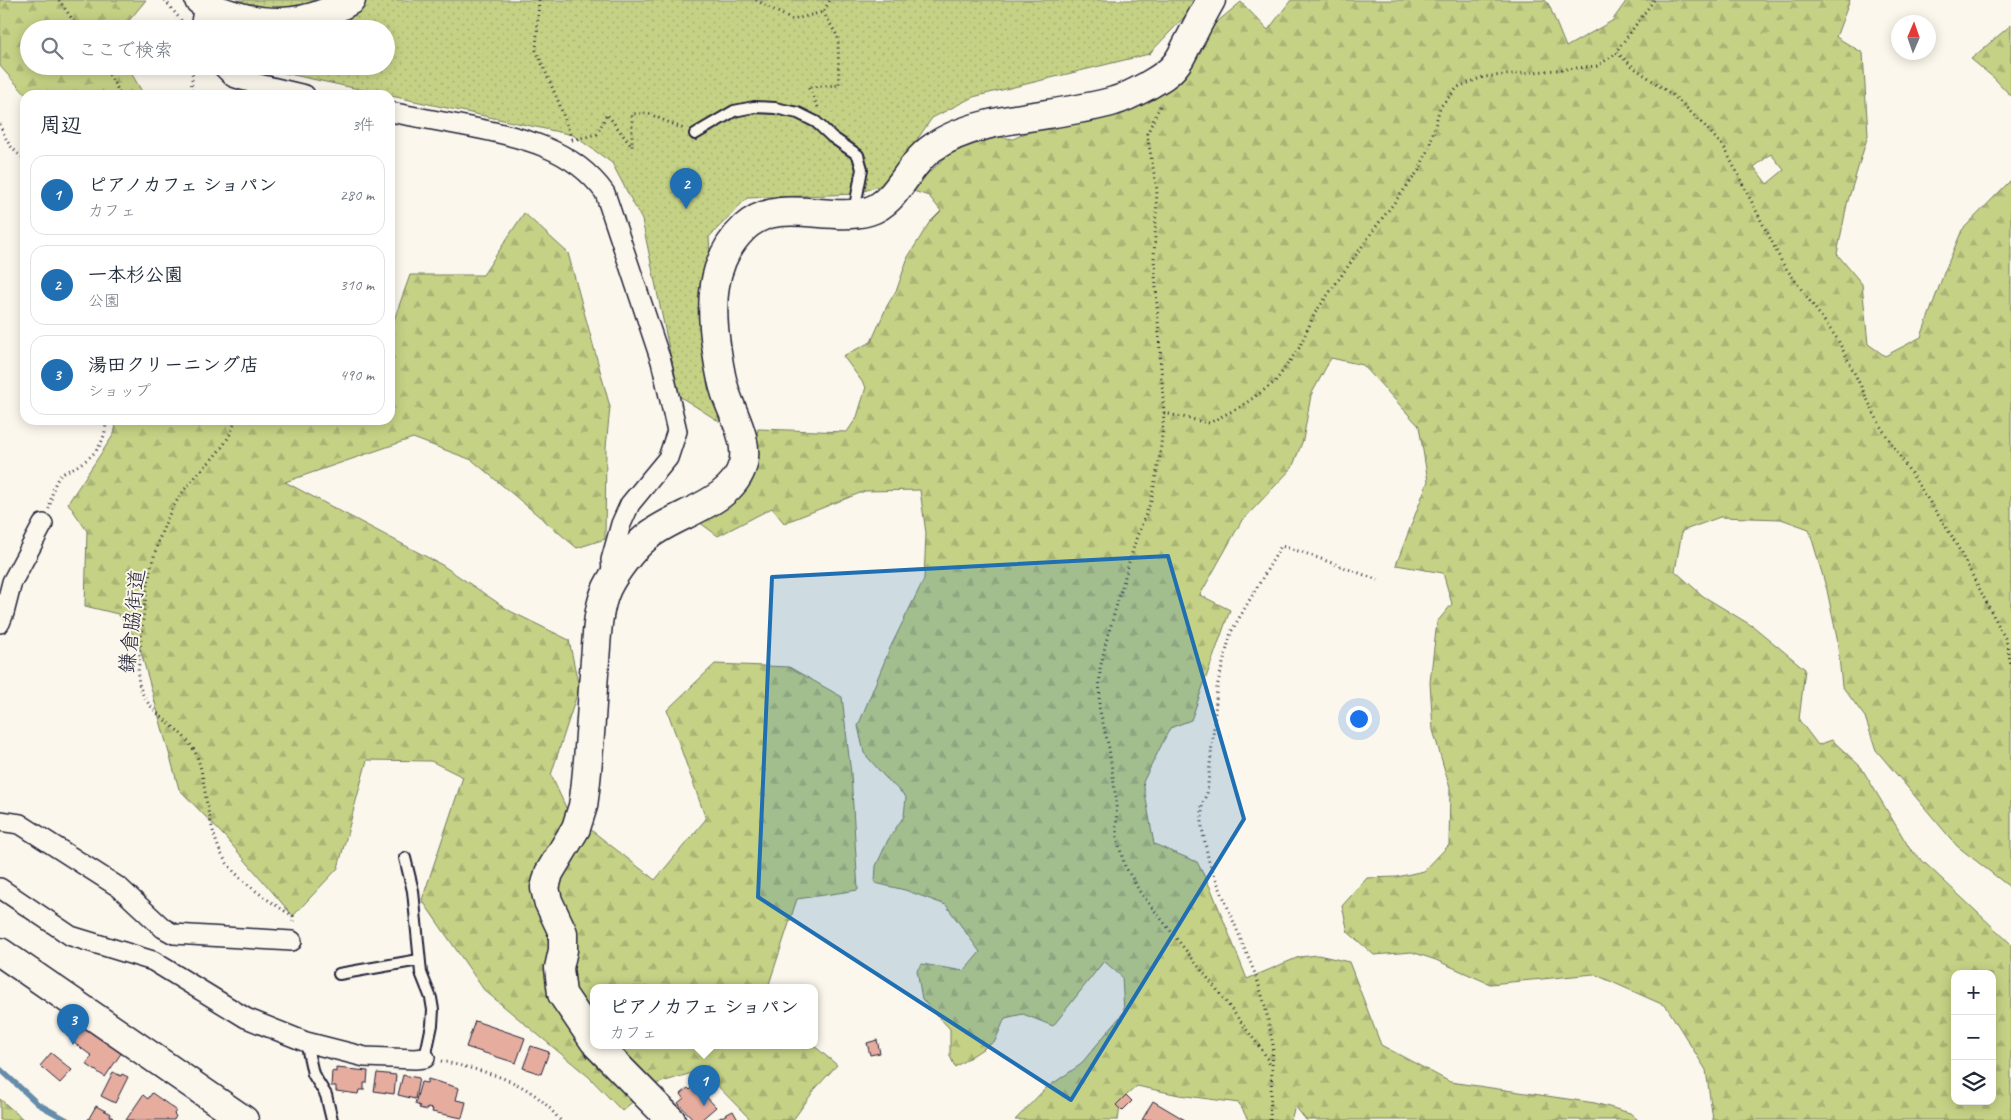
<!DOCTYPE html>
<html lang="ja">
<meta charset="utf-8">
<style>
:root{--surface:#fff;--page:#f2f2f3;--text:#1f2937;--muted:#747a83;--line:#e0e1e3;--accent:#1f6fb2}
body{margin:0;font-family:Caveat,"Klee One",sans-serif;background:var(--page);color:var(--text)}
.controls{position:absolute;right:15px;bottom:15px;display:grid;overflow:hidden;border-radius:10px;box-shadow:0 2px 12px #0003}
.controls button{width:45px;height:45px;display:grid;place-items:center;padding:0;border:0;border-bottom:1px solid var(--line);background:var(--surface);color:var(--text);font:25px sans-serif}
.compass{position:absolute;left:1891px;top:15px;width:45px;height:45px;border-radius:50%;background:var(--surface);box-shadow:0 2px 12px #0003;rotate:2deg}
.you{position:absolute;left:1358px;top:718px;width:18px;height:18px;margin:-12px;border:4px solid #fff;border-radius:50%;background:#1a73e8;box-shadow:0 0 0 8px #1a73e833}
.badge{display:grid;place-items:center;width:32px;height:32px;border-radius:50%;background:var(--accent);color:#fff;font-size:16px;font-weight:700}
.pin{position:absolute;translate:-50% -41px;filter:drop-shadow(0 1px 2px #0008)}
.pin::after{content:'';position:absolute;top:26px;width:18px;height:15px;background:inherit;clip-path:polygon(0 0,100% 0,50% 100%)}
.popup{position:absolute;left:590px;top:984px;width:228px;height:65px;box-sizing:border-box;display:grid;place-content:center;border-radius:10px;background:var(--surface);filter:drop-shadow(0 1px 4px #0005);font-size:16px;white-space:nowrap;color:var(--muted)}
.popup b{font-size:19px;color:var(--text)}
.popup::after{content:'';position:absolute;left:50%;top:100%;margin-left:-10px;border:10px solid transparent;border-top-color:var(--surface)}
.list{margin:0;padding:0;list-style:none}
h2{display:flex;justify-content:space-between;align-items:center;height:65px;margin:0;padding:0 20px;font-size:21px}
h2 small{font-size:16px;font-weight:400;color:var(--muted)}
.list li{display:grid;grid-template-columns:32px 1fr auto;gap:15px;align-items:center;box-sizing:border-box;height:80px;margin:0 10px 10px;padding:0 10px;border:1px solid var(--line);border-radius:15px}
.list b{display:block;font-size:19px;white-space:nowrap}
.list p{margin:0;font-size:16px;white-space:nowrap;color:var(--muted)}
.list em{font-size:16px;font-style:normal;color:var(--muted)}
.icon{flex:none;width:28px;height:28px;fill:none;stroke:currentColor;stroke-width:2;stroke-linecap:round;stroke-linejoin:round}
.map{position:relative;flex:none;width:2011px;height:1120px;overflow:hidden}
.search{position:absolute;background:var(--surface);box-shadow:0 2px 12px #0003;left:20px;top:20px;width:375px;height:55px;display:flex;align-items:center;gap:12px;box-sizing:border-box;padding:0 18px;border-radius:28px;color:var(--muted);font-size:19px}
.panel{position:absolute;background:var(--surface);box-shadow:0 2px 12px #0003;left:20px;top:90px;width:375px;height:335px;border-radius:15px}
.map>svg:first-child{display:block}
.grass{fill:url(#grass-dots);stroke:#747a60}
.forest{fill:url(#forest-firs);stroke:#747a60;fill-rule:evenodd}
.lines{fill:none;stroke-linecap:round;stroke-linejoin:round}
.stream{stroke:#658caa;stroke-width:5.5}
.building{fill:#e6ad9f;stroke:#22223b}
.lane-casing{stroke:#22223b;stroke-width:14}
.street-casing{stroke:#22223b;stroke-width:22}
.secondary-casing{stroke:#22223b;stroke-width:31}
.path{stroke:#22223b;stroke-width:3;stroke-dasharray:1 4;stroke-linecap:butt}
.lane{stroke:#fbf7ec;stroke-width:10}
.street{stroke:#fbf7ec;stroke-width:19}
.secondary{stroke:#fbf7ec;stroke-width:28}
.marked{fill:#1f6fb2;fill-opacity:0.2;stroke:#1f6fb2;stroke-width:4;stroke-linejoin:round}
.labels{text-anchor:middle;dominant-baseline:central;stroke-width:4;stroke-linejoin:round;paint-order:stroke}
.street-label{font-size:21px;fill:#22223b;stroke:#fbf7ec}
</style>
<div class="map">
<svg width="2011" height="1120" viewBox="0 0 2011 1120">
<defs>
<pattern id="grass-dots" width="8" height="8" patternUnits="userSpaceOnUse" patternTransform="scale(1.25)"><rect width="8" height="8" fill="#c5d285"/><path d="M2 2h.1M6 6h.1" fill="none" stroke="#a9b474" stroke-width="1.8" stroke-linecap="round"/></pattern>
<pattern id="forest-firs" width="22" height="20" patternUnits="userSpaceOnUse" patternTransform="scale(1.25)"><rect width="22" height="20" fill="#c5d285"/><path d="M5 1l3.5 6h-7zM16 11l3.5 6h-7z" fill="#a9b474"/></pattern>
</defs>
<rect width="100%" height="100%" fill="#fbf7ec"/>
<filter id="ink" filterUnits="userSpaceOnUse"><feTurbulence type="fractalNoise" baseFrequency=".02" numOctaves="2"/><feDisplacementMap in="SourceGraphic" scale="10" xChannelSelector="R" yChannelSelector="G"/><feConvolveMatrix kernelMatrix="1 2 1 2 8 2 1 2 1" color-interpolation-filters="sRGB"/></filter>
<g filter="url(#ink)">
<path class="grass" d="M204,0H1196L1191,10L1149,54L973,97L932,118L887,183L856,194L747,198L709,237L720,422L679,396L642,220L612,163L573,135L284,73L270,66H386V29H221Z"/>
<path class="forest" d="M0,0H146L122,29H29V66H127L144,95H26L0,66Z
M1291,0H1545L1549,5L1566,47L1612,21L1627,0H1850L1836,37L1863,53L1868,135L1847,204L1837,254L1862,284L1868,344L1885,356L1921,337L1944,273L1962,230L2011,180V888L1957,846L1876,750L1865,717L1842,686L1837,638L1827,590L1809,529L1781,519L1720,517L1682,531L1675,571L1703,596L1754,627L1805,669L1799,720L1818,745L1832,740L1861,767L1910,849L2011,944V1120H1713L1706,1070L1666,1006L1594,974L1490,984L1436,960L1412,952L1374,955L1348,932L1342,906L1367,878L1397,877L1424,871L1449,845L1450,788L1433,730L1430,682L1437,622L1452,604L1443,573L1396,565L1428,481L1419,426L1363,365L1331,358L1311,395L1303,440L1292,468L1241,522L1200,595L1230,610L1191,720L1170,728L1143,782L1154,844L1197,862L1211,889L1247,979L1299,957L1318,955L1349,962L1381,1045L1450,1082L1595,1103L1630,1113L1638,1120H1306L1295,1106L1291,1120H1248L1239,1103L1179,1095L1137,1086L1121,1100L1118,1120H1015L1045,1089L1080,1065L1124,1012L1122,977L1104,961L1053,1026L1023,1014L1005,1018L995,1041L955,1067L950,1056V1029L922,999L917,970L922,964L964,971L980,952L946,905L905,890L875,883L876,866L888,840L904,816L906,797L884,776L864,753L858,726L890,648L924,579L926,533L920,490L865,491L784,523L772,508L718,536L699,522L748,486L758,429L847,432L857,417L866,387L843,356L871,342L887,306L897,289L908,257L929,223L941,211L929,196L910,190L972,133L1013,139L1056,119L1117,105L1241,2L1268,30ZM1771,154L1784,170L1767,184L1754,167ZM1955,974H1992V1101H1955Z
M2011,25V96L1994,78L1971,59Z
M524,213L568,253L610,407L606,447L605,539L577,548L472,460L413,438L285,482L442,565L510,611L569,640L579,688L551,775L568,812L655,880L706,819L667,710L715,664L789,667L842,697L851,774L858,890L797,899L768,987H594V1045H813L837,1065L815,1089L793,1120H751L702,1070L652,1085L622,1111L589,1077L484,990L422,900L463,777L431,761L367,760L338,868L293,916L226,838L179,789L138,641L118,614L85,606L87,531L68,503L114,434L117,420H390V331L410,275H483Z
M0,1099L24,1120H0Z"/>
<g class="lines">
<path class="stream" d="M0,1069L38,1104L67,1120"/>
</g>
<path class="building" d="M76,1020L122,1052L105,1077L86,1064L92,1056L74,1043L75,1041L66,1035Z
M475,1021L525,1038L516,1063L466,1047Z
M877,1040L880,1053L870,1055L867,1043Z
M531,1046L549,1052L541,1074L523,1068Z
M51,1053L72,1070L60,1083L40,1066Z
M336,1068L368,1071L367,1083H364V1090H359L358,1094L336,1091V1086H331L332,1071L336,1072Z
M113,1072L121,1076L122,1074L128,1077L115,1103L101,1096Z
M377,1073L396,1075L394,1094L374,1091Z
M403,1075L419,1078L415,1099L398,1095Z
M428,1079L459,1088L456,1100L466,1102L462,1118L432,1112L433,1109L427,1108V1110L419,1108L420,1106L415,1104L421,1082L427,1083Z
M695,1085L716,1107L701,1120H694L678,1103L684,1098L681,1094L688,1088L690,1090Z
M152,1093L176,1110L174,1114L176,1116L174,1120H126L143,1095L148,1099Z
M1126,1095L1132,1101L1122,1111L1116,1105Z
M1153,1101L1185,1120H1142Z
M96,1106L111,1114L110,1116L113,1118L112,1120H88Z
M733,1111L738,1120H716Z"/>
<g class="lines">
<g class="lane-casing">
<path id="lane" d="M695,134L734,111L754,107L775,108L798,113L816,122L832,137L858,155L862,169L854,212
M405,858L413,891L421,973L431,998L433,1010L432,1025L425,1058
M339,974L419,960
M306,1042L313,1074L326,1095L332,1120"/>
</g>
<g class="street-casing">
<path id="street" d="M200,29L204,4
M222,66L233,77L242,80L305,95
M390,112C417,117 443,122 470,127C521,137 573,148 605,193L661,361L677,431L668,458L630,504L621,524L611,560L613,578
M0,623L4,613L12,582L43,524
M0,821L20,824L120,888L163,928L174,934L292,941
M0,888L71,936L153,961L246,1018L306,1042L365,1057L415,1059L425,1058"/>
</g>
<g class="secondary-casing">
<path id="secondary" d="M199,0C208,7 219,11 230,14C274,28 311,24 351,0
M0,952L244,1120
M594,1041L562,994L559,968L563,950V933L548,901L545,888L549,873L576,828L583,806C590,758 591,709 595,660C597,637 597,610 607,588C616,570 632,549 648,536C678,512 732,504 743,464C749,441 733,415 726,394C721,380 719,366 717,352C710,308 709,261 745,227C779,196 829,223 869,211C898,202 907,165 932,148C980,114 1058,118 1114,101C1125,98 1136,92 1147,86C1157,80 1169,74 1176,64C1181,58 1184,50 1188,43C1195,29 1203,14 1211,0
M597,1045L671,1120"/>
</g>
<path class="path" d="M59,0L79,29
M165,0L183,23
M539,0L536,50L559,103L572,140
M756,0L792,20L823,12L830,0
M1654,0L1616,52L1636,69L1674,96L1703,124L1725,149L1783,264L1838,340L1881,427L1953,538L2006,640L2011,665
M104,66L121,95
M191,95L193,66
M1160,106L1147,134L1157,190L1154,259L1164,413L1160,456L1151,501L1136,539L1106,642L1100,669L1099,707L1109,748L1116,799L1117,839L1125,866L1140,892L1217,990L1264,1053L1271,1067
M818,107L808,87L839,85L838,37L823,12
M0,124C5,139 11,150 25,159
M572,140L597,134L607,114L632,147V114L647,113L684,129
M1164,413L1209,423L1242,406L1275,382L1299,348L1315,313L1375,228L1419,170L1430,145L1440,107L1458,87L1483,77L1597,66L1617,53
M235,420C229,449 199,469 182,493C151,537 144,599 140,652C139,664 136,678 141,690C152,719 188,729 198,759C204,777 205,797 209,815C212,827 215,840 220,851C230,876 270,902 293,916V925
M49,509C52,498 52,485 60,476C64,472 72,469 77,466C96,455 106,442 106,420
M441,1061C474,1069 515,1077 541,1100C548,1106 554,1113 560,1120
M1270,1120L1273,1045L1265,1005L1256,976L1209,862L1202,828V805L1207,793L1214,726L1217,687L1231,632L1281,546L1302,552L1381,581"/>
<use href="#lane" class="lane"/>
<use href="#street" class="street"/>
<use href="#secondary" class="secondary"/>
</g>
</g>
<path class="marked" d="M1168,556L1244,819L1071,1100L758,897L772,577Z"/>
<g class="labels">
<g class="street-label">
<text transform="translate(132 621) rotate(-84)">鎌倉脇街道</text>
</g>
</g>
</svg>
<div class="controls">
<button>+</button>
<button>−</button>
<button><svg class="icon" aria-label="layers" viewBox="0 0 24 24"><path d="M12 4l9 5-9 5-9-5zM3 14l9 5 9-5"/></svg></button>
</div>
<svg class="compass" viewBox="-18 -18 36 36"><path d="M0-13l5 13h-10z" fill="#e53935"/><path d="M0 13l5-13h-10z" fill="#747a83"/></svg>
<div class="you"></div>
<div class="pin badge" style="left:704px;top:1106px">1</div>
<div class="popup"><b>ピアノカフェ ショパン</b>カフェ</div>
<div class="pin badge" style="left:686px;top:209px">2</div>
<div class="pin badge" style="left:73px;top:1045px">3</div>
<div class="search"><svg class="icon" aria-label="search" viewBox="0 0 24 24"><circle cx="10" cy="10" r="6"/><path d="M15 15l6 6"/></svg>ここで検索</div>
<section class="panel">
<h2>周辺<small>3件</small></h2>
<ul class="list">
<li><span class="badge">1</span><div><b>ピアノカフェ ショパン</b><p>カフェ</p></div><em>280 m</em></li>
<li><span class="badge">2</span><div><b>一本杉公園</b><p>公園</p></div><em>310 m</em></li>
<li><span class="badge">3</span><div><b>湯田クリーニング店</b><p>ショップ</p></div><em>490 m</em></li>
</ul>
</section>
</div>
